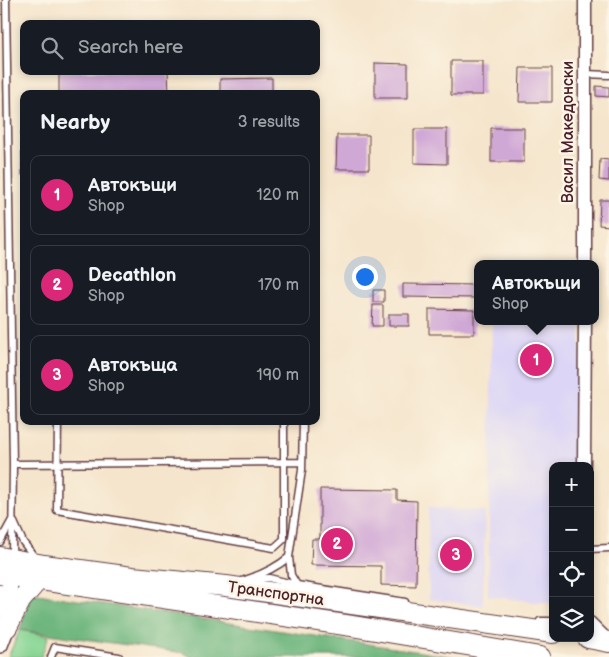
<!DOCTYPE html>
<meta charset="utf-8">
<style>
:root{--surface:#171b24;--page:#20242c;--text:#f1f3f6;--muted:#9ea1a6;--line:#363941;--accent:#db2777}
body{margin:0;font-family:"Balsamiq Sans",sans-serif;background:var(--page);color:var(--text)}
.controls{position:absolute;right:15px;bottom:15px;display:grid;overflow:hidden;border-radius:10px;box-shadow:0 2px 8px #0003}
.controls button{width:45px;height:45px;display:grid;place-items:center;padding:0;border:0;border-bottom:1px solid var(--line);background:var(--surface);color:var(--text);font:25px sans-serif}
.you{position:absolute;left:364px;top:276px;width:18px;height:18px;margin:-12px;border:4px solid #fff;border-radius:50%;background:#1a73e8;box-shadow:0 0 0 8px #1a73e833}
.badge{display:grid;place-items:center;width:32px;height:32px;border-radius:50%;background:var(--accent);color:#fff;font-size:16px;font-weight:700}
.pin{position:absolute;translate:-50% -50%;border:2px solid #fff;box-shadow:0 1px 5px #0006}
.popup{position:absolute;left:474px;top:260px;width:125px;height:65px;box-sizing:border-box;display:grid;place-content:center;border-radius:10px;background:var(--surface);filter:drop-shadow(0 1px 4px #0005);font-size:16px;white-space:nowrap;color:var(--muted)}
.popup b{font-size:19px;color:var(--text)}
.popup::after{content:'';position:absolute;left:50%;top:100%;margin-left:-10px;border:10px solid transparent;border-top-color:var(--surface)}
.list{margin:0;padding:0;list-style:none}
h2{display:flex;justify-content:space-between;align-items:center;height:65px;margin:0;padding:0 20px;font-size:21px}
h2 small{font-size:16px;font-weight:400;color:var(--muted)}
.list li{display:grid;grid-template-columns:32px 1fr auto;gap:15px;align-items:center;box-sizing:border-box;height:80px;margin:0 10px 10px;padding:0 10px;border:1px solid var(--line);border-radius:10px}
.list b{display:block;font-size:19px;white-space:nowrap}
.list p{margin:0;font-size:16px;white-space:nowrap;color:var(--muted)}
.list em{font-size:16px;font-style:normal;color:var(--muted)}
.icon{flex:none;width:28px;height:28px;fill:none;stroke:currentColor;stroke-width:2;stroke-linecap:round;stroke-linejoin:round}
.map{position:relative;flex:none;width:609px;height:657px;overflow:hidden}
.search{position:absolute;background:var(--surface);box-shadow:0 2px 8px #0003;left:20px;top:20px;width:300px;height:55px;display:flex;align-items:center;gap:12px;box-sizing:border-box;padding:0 18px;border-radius:10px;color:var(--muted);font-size:19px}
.panel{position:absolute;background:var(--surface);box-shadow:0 2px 8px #0003;left:20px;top:90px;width:300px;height:335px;border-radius:10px}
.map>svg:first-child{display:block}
.built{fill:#dcd5f6}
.green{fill:#88d594;stroke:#697a60}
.forest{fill:#6eb67e;stroke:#5c6a54}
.building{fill:#d0a8d6}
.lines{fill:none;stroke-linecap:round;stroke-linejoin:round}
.service-casing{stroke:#643d43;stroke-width:9}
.minor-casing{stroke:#643d43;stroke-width:15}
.tertiary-casing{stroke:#643d43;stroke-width:18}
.primary-casing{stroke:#643d43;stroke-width:22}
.service{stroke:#fff;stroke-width:6}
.minor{stroke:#fff;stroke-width:12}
.tertiary{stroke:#fff;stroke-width:15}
.primary{stroke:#fff;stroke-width:20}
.labels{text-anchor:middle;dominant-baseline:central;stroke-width:5;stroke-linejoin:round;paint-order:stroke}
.street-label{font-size:16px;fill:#4a1f2b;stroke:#fcf5e5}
</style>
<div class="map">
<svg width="609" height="657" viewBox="0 0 609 657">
<rect width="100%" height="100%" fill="#fcf5e5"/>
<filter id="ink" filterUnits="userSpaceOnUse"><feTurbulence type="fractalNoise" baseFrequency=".02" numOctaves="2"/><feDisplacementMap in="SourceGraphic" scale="10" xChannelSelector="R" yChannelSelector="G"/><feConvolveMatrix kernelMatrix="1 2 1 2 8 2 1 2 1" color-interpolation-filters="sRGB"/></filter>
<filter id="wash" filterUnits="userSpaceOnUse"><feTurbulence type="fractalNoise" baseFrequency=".0096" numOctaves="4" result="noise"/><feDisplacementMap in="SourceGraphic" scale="20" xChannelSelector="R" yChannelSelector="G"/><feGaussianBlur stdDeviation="1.12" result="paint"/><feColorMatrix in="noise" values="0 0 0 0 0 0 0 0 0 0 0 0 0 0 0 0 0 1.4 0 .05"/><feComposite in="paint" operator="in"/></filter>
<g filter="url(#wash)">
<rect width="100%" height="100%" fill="#f5e5cc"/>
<path class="built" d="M492,321H580V466H553V604L488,596Z
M428,508L485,511L483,606L429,599Z"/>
<path class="green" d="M20,630L49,636L41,657H8Z"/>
<path class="forest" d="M31,593L454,657H191L184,653L20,630Z"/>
<g id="blocks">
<path class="building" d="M451,61H483V95H451Z
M375,63L408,64V98H375Z
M520,68H552V102H519Z
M59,71H168L169,94H59Z
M272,78V94H220V79Z
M596,86L609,87V97L596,96Z
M491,128H524V162H491Z
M414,129H447V164L414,163Z
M21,131H24V175H22Z
M337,135H369V169H336Z
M600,159L609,160V181L599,180Z
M600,200H609V226L599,225Z
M403,284L477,285V298L403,297Z
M373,290H384V302H373Z
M373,305H383V326H372Z
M429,309L474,310V334H429Z
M389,314H409V326H389Z
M320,489L397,490V500L417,501L416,586L381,585V566L311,565L312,539H320Z"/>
</g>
</g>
<g filter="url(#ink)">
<use href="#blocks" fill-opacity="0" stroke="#643d43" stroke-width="1"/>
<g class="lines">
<g class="service-casing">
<path id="service" d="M6,0L13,464L12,556
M585,74L609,75
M58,421L57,510L274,548L284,539V421
M303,421L302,470L289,557L291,575L297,585L405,602
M13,464L302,462
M14,522L23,542L36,559
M0,542L12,520
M590,549L609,548
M252,579L269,578L297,585
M242,581C258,576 276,568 289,557
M540,621H553
M51,657L55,647L119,657"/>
</g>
<g class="minor-casing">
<path id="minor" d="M585,264V0
M584,466L585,321
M590,623L607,640"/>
</g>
<g class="tertiary-casing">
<path id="tertiary" d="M0,645L7,627L11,565"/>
</g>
<g class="primary-casing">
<path id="primary" d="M0,557L44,565L132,577L226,586L553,633
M0,574L352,626L540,657
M0,595L8,609
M7,627L21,600L38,580
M588,638L609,642"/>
</g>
<use href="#service" class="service"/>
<use href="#minor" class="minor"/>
<use href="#tertiary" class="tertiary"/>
<use href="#primary" class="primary"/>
</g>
</g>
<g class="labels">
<g class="street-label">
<text transform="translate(568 132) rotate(-90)">Васил Македонски</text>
<text transform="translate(276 594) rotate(8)">Транспортна</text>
</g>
</g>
</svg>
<div class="controls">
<button>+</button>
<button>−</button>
<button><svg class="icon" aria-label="locate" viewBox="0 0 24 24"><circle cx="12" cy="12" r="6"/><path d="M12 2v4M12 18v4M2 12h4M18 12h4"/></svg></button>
<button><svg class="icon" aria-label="layers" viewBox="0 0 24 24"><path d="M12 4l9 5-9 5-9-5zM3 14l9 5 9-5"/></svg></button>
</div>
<div class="you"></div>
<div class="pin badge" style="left:536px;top:360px">1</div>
<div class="popup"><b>Автокъщи</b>Shop</div>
<div class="pin badge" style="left:337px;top:544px">2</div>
<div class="pin badge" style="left:456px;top:555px">3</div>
<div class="search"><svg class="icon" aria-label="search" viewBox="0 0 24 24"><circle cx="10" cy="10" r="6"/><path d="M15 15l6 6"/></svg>Search here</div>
<section class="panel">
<h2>Nearby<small>3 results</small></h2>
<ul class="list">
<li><span class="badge">1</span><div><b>Автокъщи</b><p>Shop</p></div><em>120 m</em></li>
<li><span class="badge">2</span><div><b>Decathlon</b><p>Shop</p></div><em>170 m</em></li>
<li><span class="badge">3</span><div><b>Автокъща</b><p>Shop</p></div><em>190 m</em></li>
</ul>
</section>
</div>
